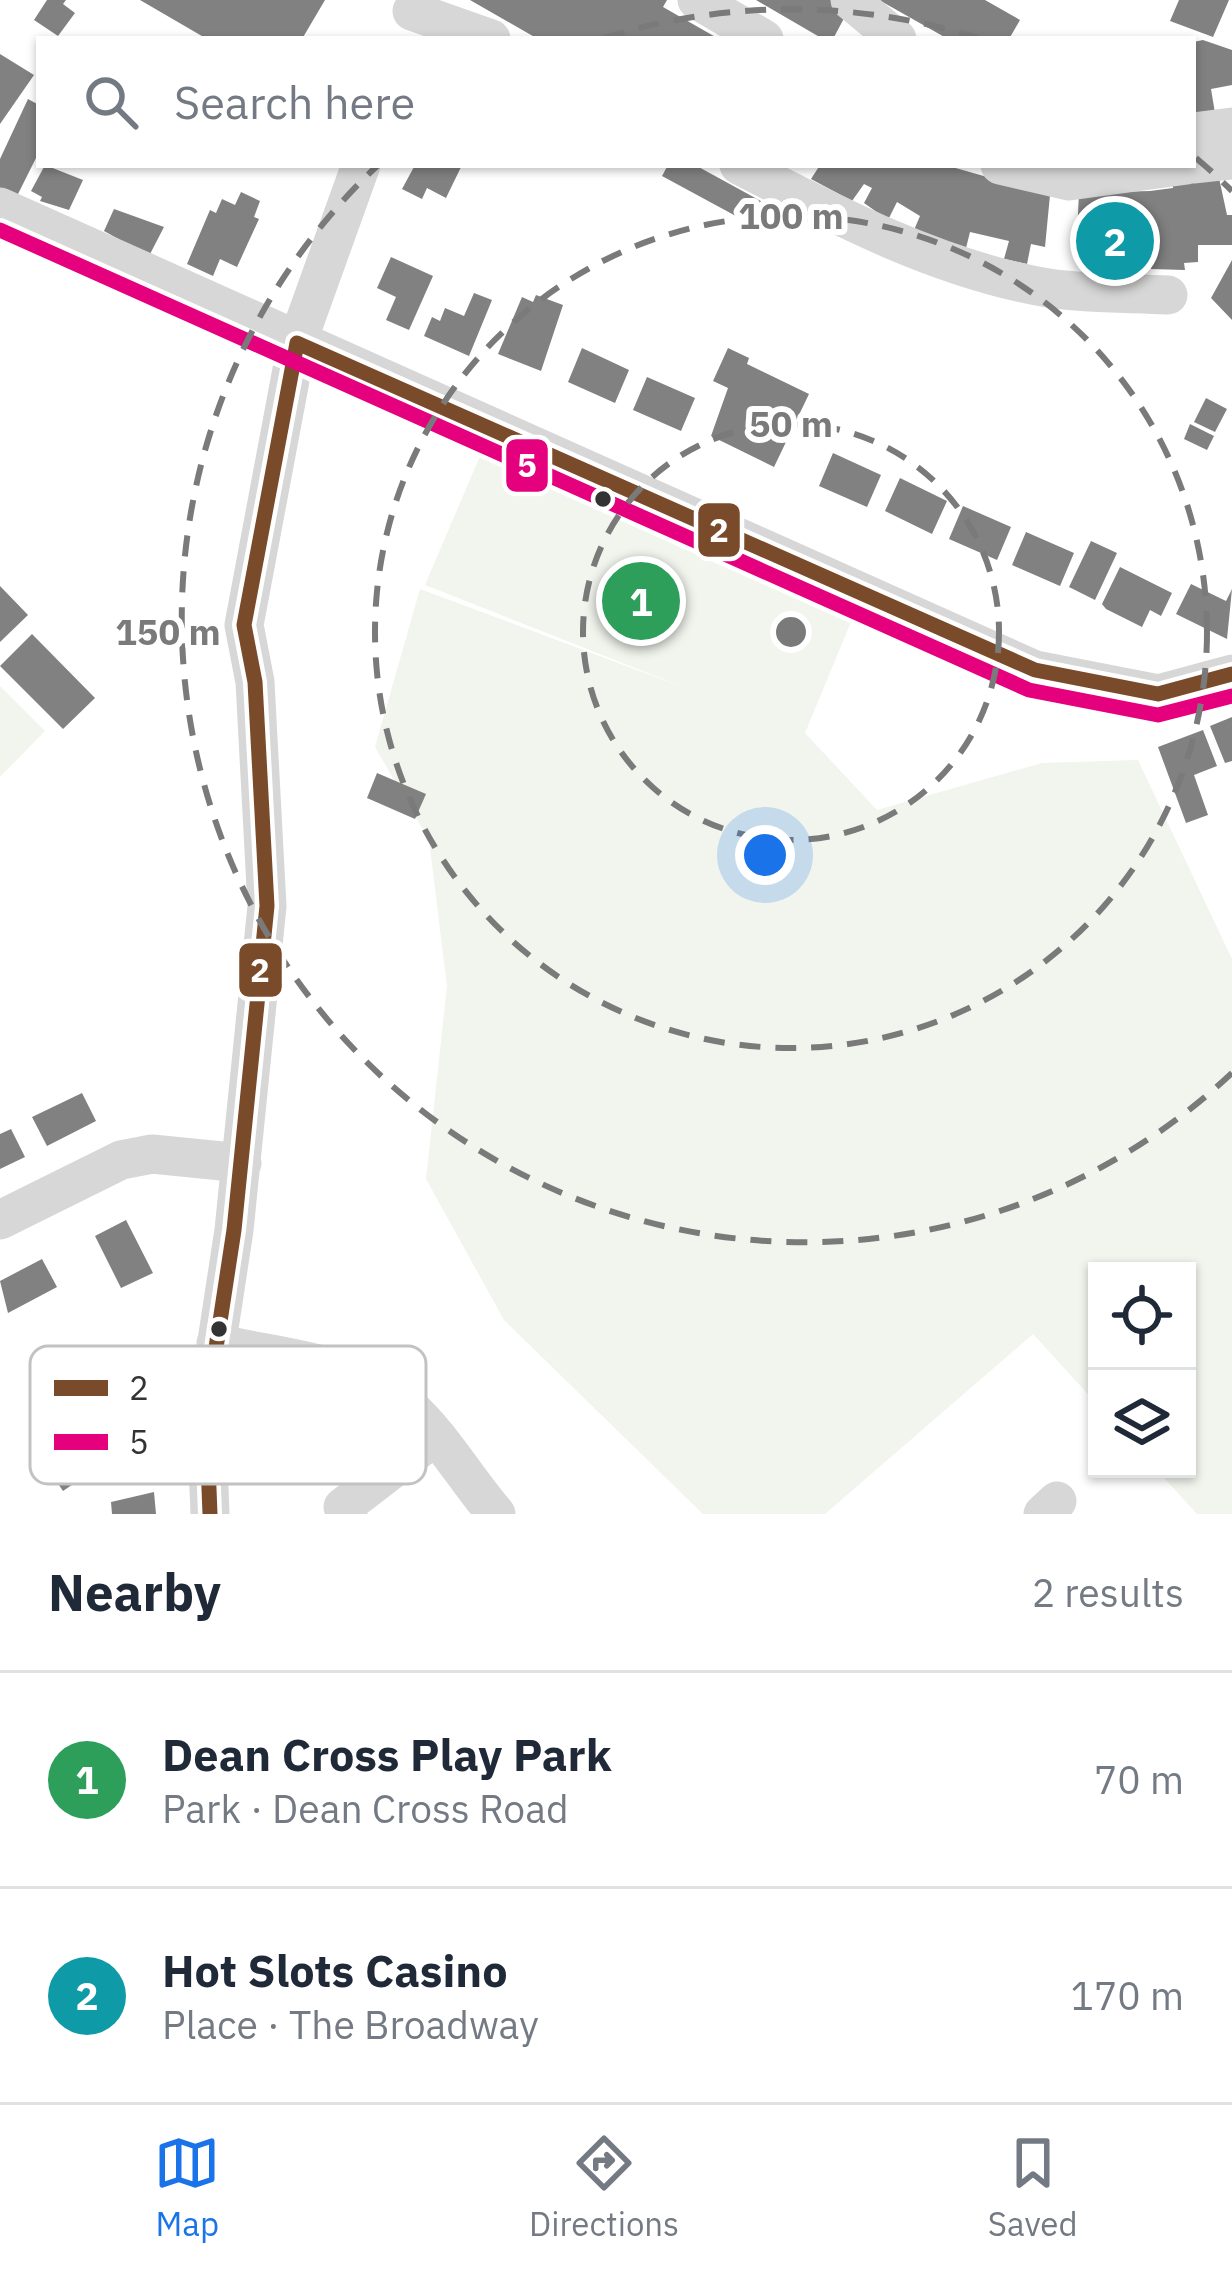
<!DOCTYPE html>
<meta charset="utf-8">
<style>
:root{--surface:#fff;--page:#f6f6f7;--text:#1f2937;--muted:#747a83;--line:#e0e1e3;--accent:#1a73e8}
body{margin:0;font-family:"IBM Plex Sans",sans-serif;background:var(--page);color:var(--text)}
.controls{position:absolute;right:36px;bottom:36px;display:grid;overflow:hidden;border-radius:0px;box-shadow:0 3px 9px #0004}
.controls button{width:108px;height:108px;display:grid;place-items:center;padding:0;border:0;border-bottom:3px solid var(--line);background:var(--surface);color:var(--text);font:60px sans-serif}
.you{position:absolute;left:765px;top:855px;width:42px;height:42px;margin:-30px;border:9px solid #fff;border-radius:50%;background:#1a73e8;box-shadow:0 0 0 18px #1a73e833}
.badge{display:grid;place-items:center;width:78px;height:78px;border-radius:50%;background:var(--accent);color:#fff;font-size:39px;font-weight:700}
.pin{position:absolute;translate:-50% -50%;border:6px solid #fff;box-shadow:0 3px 12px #0006}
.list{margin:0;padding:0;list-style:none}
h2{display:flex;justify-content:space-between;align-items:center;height:156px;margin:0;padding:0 48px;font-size:51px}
h2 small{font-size:39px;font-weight:400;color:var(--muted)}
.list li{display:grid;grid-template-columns:78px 1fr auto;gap:36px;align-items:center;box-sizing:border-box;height:216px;padding:0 48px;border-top:3px solid var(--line)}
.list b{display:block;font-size:45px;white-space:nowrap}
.list p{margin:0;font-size:39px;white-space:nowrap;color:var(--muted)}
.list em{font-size:39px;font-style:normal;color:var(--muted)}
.icon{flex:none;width:66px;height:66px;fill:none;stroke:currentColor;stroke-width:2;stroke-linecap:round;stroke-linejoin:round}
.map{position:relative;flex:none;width:1232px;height:1514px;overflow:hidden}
.search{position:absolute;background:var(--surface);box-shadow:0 3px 9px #0004;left:36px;right:36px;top:36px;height:132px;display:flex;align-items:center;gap:30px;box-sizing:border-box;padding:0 42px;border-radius:0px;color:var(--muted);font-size:45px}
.sheet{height:588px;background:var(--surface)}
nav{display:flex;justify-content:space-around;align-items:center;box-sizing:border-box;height:168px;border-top:3px solid var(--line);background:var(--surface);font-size:33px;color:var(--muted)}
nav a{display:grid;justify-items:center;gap:6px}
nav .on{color:var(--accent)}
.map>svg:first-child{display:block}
.green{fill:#f1f5ed}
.building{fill:#818181}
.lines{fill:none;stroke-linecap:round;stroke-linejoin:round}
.minor{stroke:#d7d7d7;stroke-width:39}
.bus-1-casing{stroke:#fff;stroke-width:24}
.bus-2-casing{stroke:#fff;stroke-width:24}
.bus-1{stroke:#7a4b2a;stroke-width:15}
.bus-2{stroke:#e5007d;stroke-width:15}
.ring{fill:none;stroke:#7a7a7a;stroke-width:6;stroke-dasharray:21 15}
.bus-dot{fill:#333;stroke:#fff;stroke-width:4.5}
.key{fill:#fff;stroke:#c2c2c2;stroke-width:3}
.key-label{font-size:33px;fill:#333}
.centre{fill:#7a7a7a;stroke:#fff;stroke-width:6}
.ring-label{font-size:36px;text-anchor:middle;font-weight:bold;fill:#7a7a7a;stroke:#fff;stroke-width:12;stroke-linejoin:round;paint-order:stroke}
.line-badge{stroke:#fff;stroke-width:4.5}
.badge-label{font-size:33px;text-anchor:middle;font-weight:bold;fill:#fff}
</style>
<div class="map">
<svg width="1232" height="1514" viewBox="0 0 1232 1514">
<rect width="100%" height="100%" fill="#fff"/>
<path class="green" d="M480,456L853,617L805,733L877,810L1042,763L1138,760L1232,959V1514H1197L1156,1469H1187V1271H1097V1404L1033,1334L825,1514H703L504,1320L426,1179L447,986L429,840L375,747L420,589L688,689L425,585Z
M0,686L45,731L0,777Z"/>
<path class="building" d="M47,0H66L63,4L75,13L58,36L34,20Z
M140,0H325L302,39H207Z
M470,0H667L663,7L719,39H538Z
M756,0H835L849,9L833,39H823Z
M879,0H985L1020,20L1009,39H948Z
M1229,0L1213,37L1170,21L1179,0Z
M1203,40L1232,50V85L1211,89L1215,113L1193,116V42Z
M0,54L34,75L0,124Z
M28,99L39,105V152L17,196L0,189V159Z
M45,165L83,180L69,210L40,201L42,197L31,191Z
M415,165H462L446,198L427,188L422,199L402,189Z
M668,165H695L781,212L769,234L662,176Z
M820,165H945L1050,195L1045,247L1031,244L1027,264L1004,259L1009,241L970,232L966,248L914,230L920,216L897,202L888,220L864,203L872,188L864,184L852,201L811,179Z
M1219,178L1227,215H1232V245H1198V262L1184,263L1185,270L1151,269V253L1127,254V272L1102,271L1103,254H1076L1079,193L1150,191L1173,188L1172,180Z
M241,192L260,201L254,217L259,219L237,267L220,259L213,276L187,264L210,210L216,213L222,199L235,205Z
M114,209L164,227L149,256L104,231Z
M391,257L433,276L409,330L386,320L396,297L377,288Z
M1232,260V320L1211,298Z
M474,293L492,300L469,356L424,336L432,317L440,321L445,308L464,316Z
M536,295L563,305L541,371L498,354L522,297L533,302Z
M582,348L629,370L615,403L568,382Z
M728,348L749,358L747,364L809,394L774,467L711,436L728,388L713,381Z
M647,377L695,398L681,431L633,410Z
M1206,398L1227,409L1215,432L1194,422Z
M1190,424L1214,436L1207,450L1184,439Z
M833,453L881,475L867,507L819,486Z
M900,478L947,501L932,534L885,511Z
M963,506L1011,527L997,560L949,539Z
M1026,532L1074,553L1060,586L1012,565Z
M1091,541L1117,553L1095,600L1069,587Z
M1120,567L1172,593L1161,616L1150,610L1142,627L1106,609L1102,604Z
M1191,584L1226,601L1232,589L1227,639L1176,614Z
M0,586L28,615L0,642Z
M32,634L95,698L63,729L0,666Z
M1232,717V761L1225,763L1210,726Z
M1203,730L1217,766L1194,775L1208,815L1186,823L1158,747Z
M377,773L426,794L415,819L367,798Z
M82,1093L96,1121L47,1146L32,1117Z
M11,1129L25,1157L0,1169V1134Z
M126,1220L153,1273L121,1288L95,1236Z
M42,1259L57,1287L8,1313L0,1281Z
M100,1404L125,1433L120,1436L126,1448L63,1491L50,1472L78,1452L64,1428Z
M154,1492L156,1514H112L111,1502Z"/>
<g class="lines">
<path class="minor" d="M697,0L764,39
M850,0L897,39
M412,11L491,39
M1193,132L1232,127
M1193,164L1232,160
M739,165C835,215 940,270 1048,288C1087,294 1129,293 1168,295
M1000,165L1069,181L1187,165
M0,207L1035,670L1158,694L1232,674
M0,1220L121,1160L152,1154L242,1163
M216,1343C279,1358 356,1361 408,1406C441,1435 467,1481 496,1514
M210,1514L206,1413L234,1230L267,906L255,682L244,625L297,343L361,165
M348,1514L343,1507L433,1438
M1043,1514L1057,1501"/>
<g class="bus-1-casing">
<path id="bus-1" d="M210,1514L206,1413L234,1230L267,906L255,682L244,625L297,343L1035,670L1158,694L1232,674"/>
</g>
<g class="bus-2-casing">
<path id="bus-2" d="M0,230L1029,690L1158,715L1232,696"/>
</g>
<use href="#bus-1" class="bus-1"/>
<use href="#bus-2" class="bus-2"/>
</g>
<g class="ring">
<circle cx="791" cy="632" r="208"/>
<circle cx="791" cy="632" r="416"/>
<path d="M1232 1073A623 623 0 1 1 378 165M604 38A623 623 0 0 1 978 38M1196 158A623 623 0 0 1 1232 191"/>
</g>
<g class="bus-dot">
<circle cx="603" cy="499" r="10"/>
<circle cx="219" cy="1329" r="10"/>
</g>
<rect x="30" y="1346" width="396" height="138" rx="18" class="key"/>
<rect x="54" y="1380" width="54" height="16" fill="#7a4b2a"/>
<rect x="54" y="1434" width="54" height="16" fill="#e5007d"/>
<g class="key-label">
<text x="129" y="1400">2</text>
<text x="129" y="1454">5</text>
</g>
<circle cx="791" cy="632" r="18" class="centre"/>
<g class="ring-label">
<text x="791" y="229">100 m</text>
<text x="791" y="437">50 m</text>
<text x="168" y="645">150 m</text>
</g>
<g class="line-badge">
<rect x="504" y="437" width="46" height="57" rx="12" fill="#e5007d"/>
<rect x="696" y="501" width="46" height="58" rx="12" fill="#7a4b2a"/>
<rect x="237" y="941" width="47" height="58" rx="12" fill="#7a4b2a"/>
</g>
<g class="badge-label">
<text x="527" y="477">5</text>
<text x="719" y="542">2</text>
<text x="260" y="982">2</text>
</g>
</svg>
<div class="controls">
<button><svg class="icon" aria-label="locate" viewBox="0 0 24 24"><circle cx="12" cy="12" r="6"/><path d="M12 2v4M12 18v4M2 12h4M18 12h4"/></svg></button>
<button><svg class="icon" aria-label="layers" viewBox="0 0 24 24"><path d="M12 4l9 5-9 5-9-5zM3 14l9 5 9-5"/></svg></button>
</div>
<div class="you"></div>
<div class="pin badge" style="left:641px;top:601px;background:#2e9e5b">1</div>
<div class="pin badge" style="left:1115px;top:241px;background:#0f9aa8">2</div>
<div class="search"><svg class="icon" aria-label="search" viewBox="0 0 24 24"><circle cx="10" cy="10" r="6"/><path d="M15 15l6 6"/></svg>Search here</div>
</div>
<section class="sheet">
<h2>Nearby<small>2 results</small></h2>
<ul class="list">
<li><span class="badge" style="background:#2e9e5b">1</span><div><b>Dean Cross Play Park</b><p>Park · Dean Cross Road</p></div><em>70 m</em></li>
<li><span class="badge" style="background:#0f9aa8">2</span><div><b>Hot Slots Casino</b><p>Place · The Broadway</p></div><em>170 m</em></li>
</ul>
</section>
<nav>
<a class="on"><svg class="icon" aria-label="map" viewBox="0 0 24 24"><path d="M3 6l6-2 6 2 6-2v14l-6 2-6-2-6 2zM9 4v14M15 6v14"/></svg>Map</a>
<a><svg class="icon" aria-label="directions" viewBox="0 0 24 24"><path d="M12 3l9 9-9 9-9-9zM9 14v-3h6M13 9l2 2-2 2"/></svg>Directions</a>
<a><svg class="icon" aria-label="saved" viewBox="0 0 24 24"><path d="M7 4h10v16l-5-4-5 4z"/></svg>Saved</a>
</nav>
